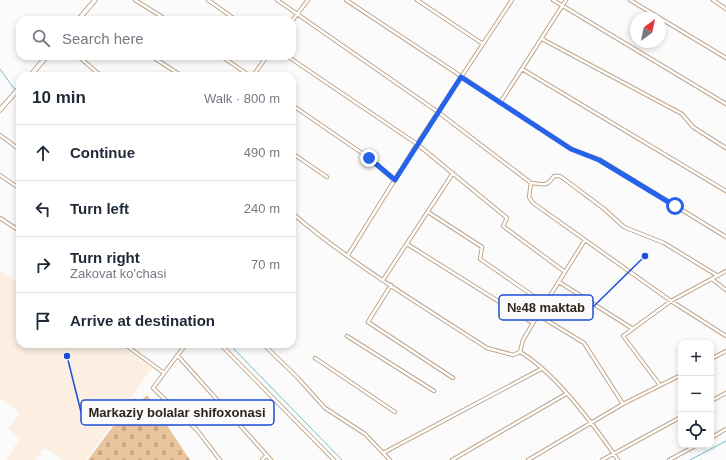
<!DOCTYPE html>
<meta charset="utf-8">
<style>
:root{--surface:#fff;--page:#f6f6f7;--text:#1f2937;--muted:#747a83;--line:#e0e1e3}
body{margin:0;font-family:Helvetica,sans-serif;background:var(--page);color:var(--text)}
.controls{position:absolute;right:12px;bottom:12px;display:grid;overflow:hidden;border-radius:8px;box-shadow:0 2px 6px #0003}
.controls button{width:36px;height:36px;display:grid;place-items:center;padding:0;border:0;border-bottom:1px solid var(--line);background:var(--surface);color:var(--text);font:20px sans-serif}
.compass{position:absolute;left:630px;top:12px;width:36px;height:36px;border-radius:50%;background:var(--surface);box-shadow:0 2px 6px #0003;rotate:33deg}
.stop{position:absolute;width:12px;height:12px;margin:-9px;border:3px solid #2563eb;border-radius:50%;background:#fff}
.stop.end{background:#2563eb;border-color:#fff;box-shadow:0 1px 4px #0008}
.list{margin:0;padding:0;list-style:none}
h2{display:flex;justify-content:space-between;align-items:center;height:52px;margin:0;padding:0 16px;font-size:17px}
h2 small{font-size:13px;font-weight:400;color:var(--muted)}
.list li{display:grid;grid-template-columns:26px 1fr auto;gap:12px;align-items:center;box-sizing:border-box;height:56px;padding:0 16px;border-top:1px solid var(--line)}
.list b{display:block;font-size:15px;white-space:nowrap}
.list p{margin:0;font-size:13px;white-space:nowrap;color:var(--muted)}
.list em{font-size:13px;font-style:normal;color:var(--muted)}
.icon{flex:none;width:22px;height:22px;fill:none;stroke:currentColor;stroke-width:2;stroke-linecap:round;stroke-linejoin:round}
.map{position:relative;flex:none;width:726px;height:460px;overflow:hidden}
.search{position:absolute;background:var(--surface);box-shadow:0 2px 6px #0003;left:16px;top:16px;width:280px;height:44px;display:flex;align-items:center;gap:10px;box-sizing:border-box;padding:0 14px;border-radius:12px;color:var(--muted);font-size:15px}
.panel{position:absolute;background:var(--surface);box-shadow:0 2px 6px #0003;left:16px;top:72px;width:280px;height:276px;border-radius:12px}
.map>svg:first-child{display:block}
.medical{fill:#fcefe1}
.cemetery{fill:url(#cemetery-stones)}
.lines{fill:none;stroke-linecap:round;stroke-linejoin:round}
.stream{stroke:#74bccd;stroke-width:1}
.minor-casing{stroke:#c0a68c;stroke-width:4.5}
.tertiary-casing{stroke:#c0a68c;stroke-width:5.5}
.minor{stroke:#fff;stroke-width:2.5}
.tertiary{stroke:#fff;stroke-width:3.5}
.route{stroke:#2563eb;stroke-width:5}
.leader{fill:none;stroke:#1d4ed8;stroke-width:1.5}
.callout-dot{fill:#1d4ed8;stroke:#fbfbfb;stroke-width:1.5}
.callout{fill:#fbfbfb;stroke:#1d4ed8;stroke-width:1.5}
.callout-label{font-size:13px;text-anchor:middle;font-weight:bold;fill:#2e241a}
</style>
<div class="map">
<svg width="726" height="460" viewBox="0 0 726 460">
<defs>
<pattern id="cemetery-stones" width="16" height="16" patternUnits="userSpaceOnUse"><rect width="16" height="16" fill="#eac49c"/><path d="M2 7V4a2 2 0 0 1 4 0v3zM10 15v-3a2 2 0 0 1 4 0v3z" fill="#c9a886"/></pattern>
</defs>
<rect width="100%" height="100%" fill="#fbfbfb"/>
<path class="medical" d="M0,271L20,284V344H117L152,368L86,460H63L44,448L35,460H6L20,438L8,429L20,413L0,398Z"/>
<path class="cemetery" d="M147,395L190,460H88L134,398L139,403Z"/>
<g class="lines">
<path class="stream" d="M0,69L20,97
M229,344L342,460
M690,460L726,441"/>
<g class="minor-casing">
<path id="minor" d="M135,0L167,20
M208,0L236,20
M277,0L438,112L531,183C544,184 546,188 554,176H560L603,208L624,227L664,243L718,276
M346,0L571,149L599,159L726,237
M417,0L483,44
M553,0L726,104
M630,0L726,58
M713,0L726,9
M292,21L308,0
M542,39L682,114L693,127L726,148
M78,56L101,76
M151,56L182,76
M221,56L250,76
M287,56L417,144L507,218L503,226L565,272
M522,69L726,191
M253,76L267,56
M500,103L566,0
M292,105L369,158L395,180
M0,135L20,150
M292,153L327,177
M0,175L20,189
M531,183L529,197L533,203L671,301L726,336
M428,212L482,247L480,259L545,304
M292,213C352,264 421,305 487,348L513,355L520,352L523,340L533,323L585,240
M0,218L20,231
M407,244L533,323
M348,255L417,144L512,0
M712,279L726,290
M383,280L453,173
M559,282L633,329
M391,285L368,322L453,378
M538,315L584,343L623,404
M347,336L434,391
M124,344L164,373
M186,344L153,388L197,430L220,460
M220,344L334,460
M263,344L297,377L325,408L365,434L390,460
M520,352C556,373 594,425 618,460
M178,356L271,460
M315,358L395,412
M711,359L726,351
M660,385L623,336L671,301L726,271
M711,401L726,393
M711,438L726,429
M383,453L541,369
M262,460L267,455
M452,460L566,394
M528,460L623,404L681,375
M602,460L681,417
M669,460L697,445"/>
</g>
<g class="tertiary-casing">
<path id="tertiary" d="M78,20L95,0
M30,76L47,56
M0,110L20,87"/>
</g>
<use href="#minor" class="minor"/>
<use href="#tertiary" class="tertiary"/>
</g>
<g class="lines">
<path class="route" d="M369,158L395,180L461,77L571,149L599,160L675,206"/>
</g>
<path class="leader" d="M645 256L593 307M67 356L81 412"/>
<g class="callout-dot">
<circle cx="645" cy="256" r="4"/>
<circle cx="67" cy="356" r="4"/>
</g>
<g class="callout">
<rect x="499" y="295" width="94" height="25" rx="4"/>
<rect x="81" y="400" width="193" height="25" rx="4"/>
</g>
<g class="callout-label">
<text x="546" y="312">№48 maktab</text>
<text x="177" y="417">Markaziy bolalar shifoxonasi</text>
</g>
</svg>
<div class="controls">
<button>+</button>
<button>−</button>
<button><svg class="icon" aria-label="locate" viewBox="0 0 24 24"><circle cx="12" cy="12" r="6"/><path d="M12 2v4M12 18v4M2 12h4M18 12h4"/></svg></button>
</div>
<svg class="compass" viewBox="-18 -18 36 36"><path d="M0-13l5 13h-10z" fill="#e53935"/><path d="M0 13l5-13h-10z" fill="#747a83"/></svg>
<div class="stop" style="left:675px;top:206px"></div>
<div class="stop end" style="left:369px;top:158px"></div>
<div class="search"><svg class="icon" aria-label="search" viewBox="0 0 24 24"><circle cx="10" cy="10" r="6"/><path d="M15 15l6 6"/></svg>Search here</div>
<section class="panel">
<h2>10 min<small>Walk · 800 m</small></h2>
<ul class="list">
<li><svg class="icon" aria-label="ahead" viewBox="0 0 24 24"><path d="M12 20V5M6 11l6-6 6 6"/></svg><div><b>Continue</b></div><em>490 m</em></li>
<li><svg class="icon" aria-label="left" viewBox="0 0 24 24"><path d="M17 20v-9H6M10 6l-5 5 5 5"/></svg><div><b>Turn left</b></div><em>240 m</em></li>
<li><svg class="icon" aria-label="right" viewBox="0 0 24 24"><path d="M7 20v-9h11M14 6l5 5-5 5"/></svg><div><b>Turn right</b><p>Zakovat ko'chasi</p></div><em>70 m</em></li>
<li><svg class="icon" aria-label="arrive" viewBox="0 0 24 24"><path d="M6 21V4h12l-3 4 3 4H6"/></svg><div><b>Arrive at destination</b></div></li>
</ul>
</section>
</div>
